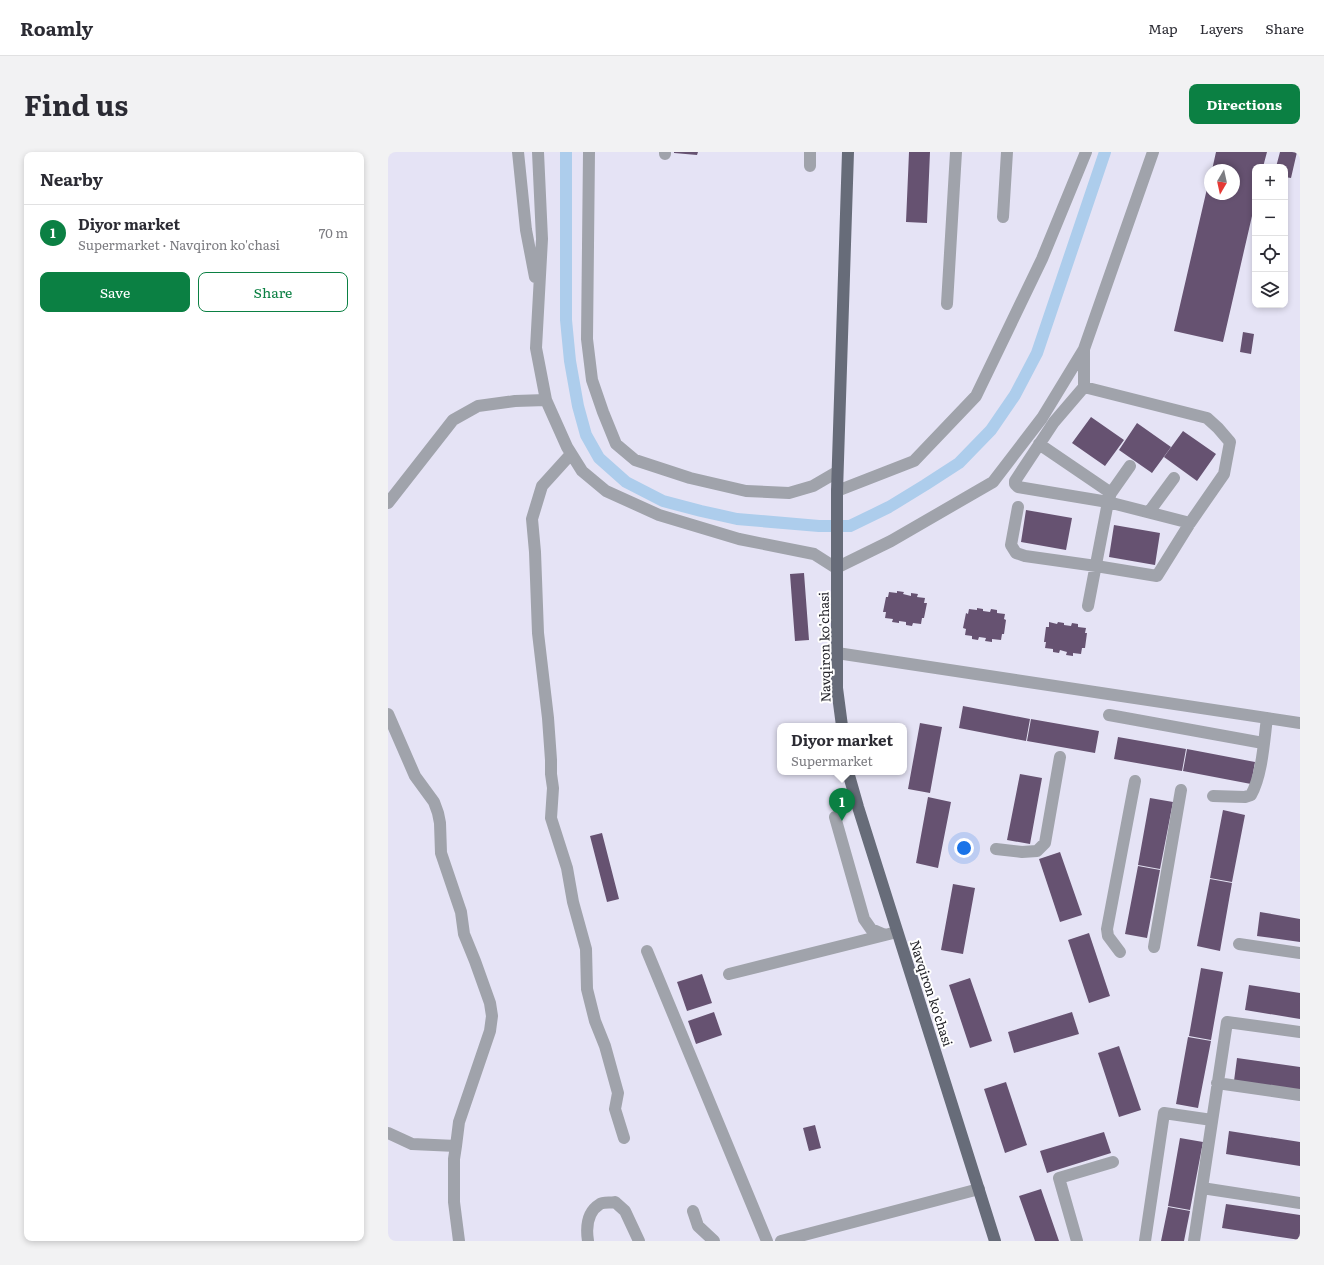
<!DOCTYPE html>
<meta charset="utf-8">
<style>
:root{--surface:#fff;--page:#f2f2f3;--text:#2b2b33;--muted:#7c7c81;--line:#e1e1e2;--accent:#0b8043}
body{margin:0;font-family:Literata,serif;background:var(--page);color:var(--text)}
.controls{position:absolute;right:12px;top:12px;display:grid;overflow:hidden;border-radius:8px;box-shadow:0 2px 6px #0003}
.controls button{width:36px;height:36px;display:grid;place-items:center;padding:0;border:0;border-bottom:1px solid var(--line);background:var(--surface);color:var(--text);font:20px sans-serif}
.compass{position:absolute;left:816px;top:12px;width:36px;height:36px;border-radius:50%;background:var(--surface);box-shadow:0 2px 6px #0003;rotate:189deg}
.you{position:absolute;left:576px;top:696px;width:14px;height:14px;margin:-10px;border:3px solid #fff;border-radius:50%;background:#1a73e8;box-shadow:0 0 0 6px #1a73e833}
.badge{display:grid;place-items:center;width:26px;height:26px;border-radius:50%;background:var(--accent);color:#fff;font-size:13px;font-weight:700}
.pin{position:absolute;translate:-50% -33px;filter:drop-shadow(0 1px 2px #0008)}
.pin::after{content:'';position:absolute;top:21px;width:14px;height:12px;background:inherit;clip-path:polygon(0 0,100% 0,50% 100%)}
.popup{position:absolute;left:389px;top:571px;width:130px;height:52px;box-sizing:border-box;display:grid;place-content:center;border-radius:8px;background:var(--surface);filter:drop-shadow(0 1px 3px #0005);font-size:13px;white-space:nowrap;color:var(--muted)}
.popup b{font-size:15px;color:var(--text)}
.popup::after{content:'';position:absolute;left:50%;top:100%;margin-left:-8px;border:8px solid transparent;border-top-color:var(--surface)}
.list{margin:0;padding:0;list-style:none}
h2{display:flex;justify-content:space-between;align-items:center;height:52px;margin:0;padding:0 16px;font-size:17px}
h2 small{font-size:13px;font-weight:400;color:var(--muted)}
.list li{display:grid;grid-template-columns:26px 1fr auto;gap:12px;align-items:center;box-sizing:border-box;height:56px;padding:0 16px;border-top:1px solid var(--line)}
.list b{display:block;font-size:15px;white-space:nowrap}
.list p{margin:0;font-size:13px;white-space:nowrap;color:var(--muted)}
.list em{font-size:13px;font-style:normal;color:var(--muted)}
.actions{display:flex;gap:8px;padding:12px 16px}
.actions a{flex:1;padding:9px 0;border:1px solid var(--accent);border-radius:8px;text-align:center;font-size:14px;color:var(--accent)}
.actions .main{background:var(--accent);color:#fff}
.icon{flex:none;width:22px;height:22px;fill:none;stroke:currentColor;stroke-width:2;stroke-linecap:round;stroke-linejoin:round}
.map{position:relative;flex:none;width:912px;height:1089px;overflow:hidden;border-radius:8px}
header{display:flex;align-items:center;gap:24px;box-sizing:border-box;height:56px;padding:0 20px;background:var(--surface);border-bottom:1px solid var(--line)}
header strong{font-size:19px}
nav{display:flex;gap:22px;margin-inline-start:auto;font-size:14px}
.intro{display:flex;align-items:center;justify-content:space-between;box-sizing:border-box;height:96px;padding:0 24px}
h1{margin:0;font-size:28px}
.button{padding:10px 18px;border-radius:8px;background:var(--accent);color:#fff;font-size:14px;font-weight:700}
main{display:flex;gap:24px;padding:0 24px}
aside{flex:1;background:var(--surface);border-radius:8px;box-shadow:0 2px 6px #0003}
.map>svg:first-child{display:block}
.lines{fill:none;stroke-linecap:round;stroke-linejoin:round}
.canal{stroke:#adcdec;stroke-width:12}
.building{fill:#665271}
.minor{stroke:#a0a3ab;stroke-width:12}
.major{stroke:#676c79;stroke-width:12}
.labels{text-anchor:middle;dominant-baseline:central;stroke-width:4;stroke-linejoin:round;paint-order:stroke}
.street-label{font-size:13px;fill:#232329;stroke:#fff}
</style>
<header>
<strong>Roamly</strong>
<nav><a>Map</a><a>Layers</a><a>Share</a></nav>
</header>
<div class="intro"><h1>Find us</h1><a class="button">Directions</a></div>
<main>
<aside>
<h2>Nearby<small></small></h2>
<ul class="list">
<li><span class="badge">1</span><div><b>Diyor market</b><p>Supermarket · Navqiron ko'chasi</p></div><em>70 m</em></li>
</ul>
<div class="actions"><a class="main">Save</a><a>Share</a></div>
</aside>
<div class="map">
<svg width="912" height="1089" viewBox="0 0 912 1089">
<rect width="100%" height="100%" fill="#e5e3f5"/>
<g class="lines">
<path class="canal" d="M178,0V168L182,209L190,254L198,283L211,306L238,330L275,349L313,359L349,367L431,374H462L501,355L537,333L571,311L603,278L627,243L649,201L717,0"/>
</g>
<path class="building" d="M286,0H310L309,3L286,1Z
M521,0H542L539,71L518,70Z
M828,0H879L875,15H867V51L835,190L786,179L821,28L822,42H846V18H824Z
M892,0H909L903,26L897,25V15H888Z
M855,180L866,182L863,202L852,200Z
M703,265L736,288L717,314L684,291Z
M749,271L783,295L764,321L731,298Z
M795,279L828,302L809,329L776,305Z
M638,358L684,366L678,398L633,390Z
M726,373L772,381L767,413L721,405Z
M416,421L421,488L407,489L402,422Z
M509,439L516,440L515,442L523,444V441L530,442L529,445L537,446L536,451H539L536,466H534L533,472L525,471L524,474L518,473V470L511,469V471L504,470L505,467L497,466L498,460H495L498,445H500L501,440L509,441Z
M589,456L595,457V459L602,460L603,457L609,458V461L617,462L616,467L618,468L616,482H614L613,488L604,487V490L597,489L598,486L591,485L590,488L584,487V484L577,483L578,477L575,476L578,461L580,462L581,457L589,458Z
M661,470L669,472L670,470L676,471V473L683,474L684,471L690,472V475L698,476L697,481H699L697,496H694L693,502L685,501V504L678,503L679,500L672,498L671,501L665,500V497L657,496L658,490H656L658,475H661Z
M575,554L642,567L638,589L571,576Z
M643,567L711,579L707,601L639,589Z
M532,571L554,575L542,641L520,637Z
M730,585L798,597L794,619L726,607Z
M799,597L867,610L863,632L795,619Z
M632,622L654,626L642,692L619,688Z
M540,645L563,650L550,716L528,711Z
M762,646L785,650L772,717L750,713Z
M835,658L857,663L844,730L822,726Z
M214,681L231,747L219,750L202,684Z
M672,700L694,763L672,770L651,707Z
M750,714L772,718L759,786L737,782Z
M822,727L844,731L832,799L809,794Z
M565,732L587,736L575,802L553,798Z
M872,760L912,767V790L869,784Z
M701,781L722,844L701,851L680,788Z
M813,816L835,820L823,888L801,884Z
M314,822L324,851L299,859L289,830Z
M582,826L604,889L582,896L561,833Z
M861,833L912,841V867L857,858Z
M326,860L334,883L308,892L300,869Z
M684,860L691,882L626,901L620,880Z
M800,885L823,889L810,956L788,952Z
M731,894L753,958L731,965L710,901Z
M849,906L912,915V939L846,929Z
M618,930L639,993L617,1001L596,937Z
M427,973L433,996L421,999L415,976Z
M841,979L912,990V1014L838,1002Z
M716,980L723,1001L659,1021L652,999Z
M792,986L815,990L802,1058L780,1054Z
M653,1037L671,1089H647L631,1044Z
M838,1052L912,1063V1088L834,1076Z
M780,1055L802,1059L796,1089H773Z"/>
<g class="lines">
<path class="minor" d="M130,0L138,78L147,125
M150,0L154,87L148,196L158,248
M201,0L199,187L204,228L215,260L228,292L247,308L302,326L358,339L401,341L425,334L449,320
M277,2V0
M422,14V0
M615,65L619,0
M559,152L568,0
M696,198V235L666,270L627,329V332L630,335L720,350L802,371
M651,292L723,341L742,314
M183,302L154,334L144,367L147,400L150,481L160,566L163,608V622L165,636L163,666L179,716L185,750L198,797L199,837L207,869L217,894L230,941L227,957L236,986
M449,339L526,309L588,244L654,107L698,0
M0,351L65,268L90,254L127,249L158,248L179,295L194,319L218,339L271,363L351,387L426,402L448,416L503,389L605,330L654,266L696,197L765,0
M630,355L623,393L628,401L637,404L708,414L769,424L802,371L836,322L842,290L830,276L819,266L696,235
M761,360L786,326
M700,454L720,350L722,344
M449,501L912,571
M0,562L27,624L46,650L50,661L52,671L53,701L73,760L76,782L87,809L102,851L104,864L102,879L71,970L68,994L66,1007V1050L71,1089
M721,563L875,591
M825,644L857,645L863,643C874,624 876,589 879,566
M447,665L476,767L483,777L497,783
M608,697L634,700L649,699L657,691L672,605
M851,792L912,801
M766,795L793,638
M259,799L379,1089
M732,800L720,784L719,777L747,629
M341,822L509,780
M829,931L912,943
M0,981L24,992L68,994
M814,1036L912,1051
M305,1059L310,1074L326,1089
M200,1089C198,1076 199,1060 212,1052C215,1050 223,1051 227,1050L237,1059L251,1089
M393,1089L591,1037
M689,1089L671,1026L725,1010
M757,1089L776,961L824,968
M806,1089L839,870L912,880"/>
<path class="major" d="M454,574L449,536V339L460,0
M460,620L470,655L607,1089"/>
</g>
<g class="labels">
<g class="street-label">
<text transform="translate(436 495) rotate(-91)">Navqiron ko'chasi</text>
<text transform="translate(544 841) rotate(72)">Navqiron ko'chasi</text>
</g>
</g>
</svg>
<div class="controls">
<button>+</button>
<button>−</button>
<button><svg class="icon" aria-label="locate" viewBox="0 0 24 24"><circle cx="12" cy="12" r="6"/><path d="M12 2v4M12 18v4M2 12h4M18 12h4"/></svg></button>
<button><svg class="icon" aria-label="layers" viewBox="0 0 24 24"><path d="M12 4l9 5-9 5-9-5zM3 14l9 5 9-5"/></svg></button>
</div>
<svg class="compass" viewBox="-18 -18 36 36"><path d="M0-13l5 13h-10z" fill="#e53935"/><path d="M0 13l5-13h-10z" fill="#7c7c81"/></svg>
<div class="you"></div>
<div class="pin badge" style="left:454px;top:669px">1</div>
<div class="popup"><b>Diyor market</b>Supermarket</div>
</div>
</main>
